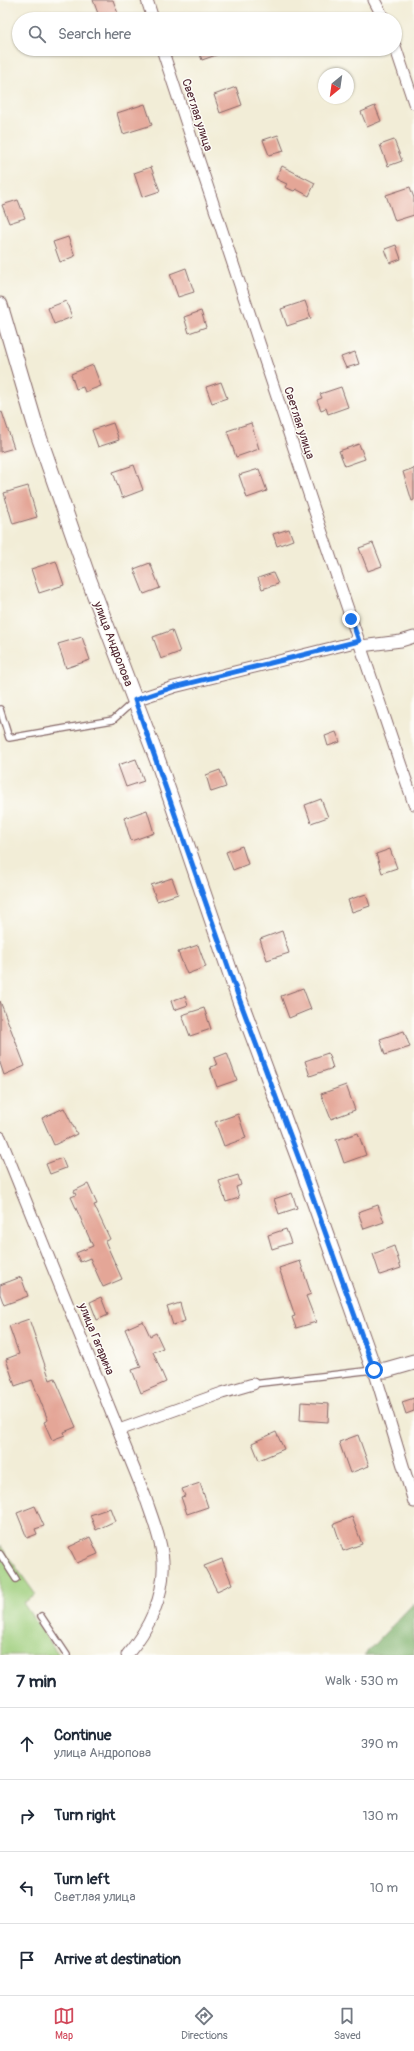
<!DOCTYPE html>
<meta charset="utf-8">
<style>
:root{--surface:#fff;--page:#f2f2f3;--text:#1f2937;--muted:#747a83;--line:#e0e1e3;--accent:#d1495b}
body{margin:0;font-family:Pangolin,sans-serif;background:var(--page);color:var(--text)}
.compass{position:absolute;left:318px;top:68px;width:36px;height:36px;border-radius:50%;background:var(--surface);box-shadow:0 1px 3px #0004;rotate:209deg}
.stop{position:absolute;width:12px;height:12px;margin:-9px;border:3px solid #1a73e8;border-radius:50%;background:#fff}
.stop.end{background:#1a73e8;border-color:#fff;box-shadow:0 1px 4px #0008}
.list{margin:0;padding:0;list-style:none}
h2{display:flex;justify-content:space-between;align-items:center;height:52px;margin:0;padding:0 16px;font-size:17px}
h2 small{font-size:13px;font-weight:400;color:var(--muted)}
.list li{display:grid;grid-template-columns:26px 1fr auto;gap:12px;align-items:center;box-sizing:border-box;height:72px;padding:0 16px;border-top:1px solid var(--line)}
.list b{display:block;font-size:15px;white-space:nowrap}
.list p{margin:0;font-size:13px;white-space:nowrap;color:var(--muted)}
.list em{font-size:13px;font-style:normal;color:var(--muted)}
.icon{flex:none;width:22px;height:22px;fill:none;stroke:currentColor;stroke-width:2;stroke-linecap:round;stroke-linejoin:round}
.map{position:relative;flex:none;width:414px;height:1655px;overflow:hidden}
.search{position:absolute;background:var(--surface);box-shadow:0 1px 3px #0004;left:12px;right:12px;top:12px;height:44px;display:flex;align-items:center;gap:10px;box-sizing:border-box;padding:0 14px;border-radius:22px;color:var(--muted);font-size:15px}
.sheet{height:340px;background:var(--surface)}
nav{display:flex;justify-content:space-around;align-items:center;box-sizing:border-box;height:56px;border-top:1px solid var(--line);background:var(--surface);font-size:11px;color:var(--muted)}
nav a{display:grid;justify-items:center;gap:2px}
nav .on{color:var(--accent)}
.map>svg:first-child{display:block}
.green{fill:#9ece7c;stroke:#747654}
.forest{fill:#7eb16c;stroke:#64684c}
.building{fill:#e4a697}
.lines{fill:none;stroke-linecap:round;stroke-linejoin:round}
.lane-casing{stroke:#856767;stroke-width:8}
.street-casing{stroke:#856767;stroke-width:13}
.secondary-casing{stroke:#856767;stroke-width:17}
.lane{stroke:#fff;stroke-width:5.5}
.street{stroke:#fff;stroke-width:11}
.secondary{stroke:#fff;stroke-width:15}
.route{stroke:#1a73e8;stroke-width:5}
.labels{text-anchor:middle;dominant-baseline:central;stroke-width:3;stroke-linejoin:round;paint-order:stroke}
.street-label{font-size:12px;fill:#4a1f2b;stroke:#fdfcf7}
</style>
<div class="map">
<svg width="414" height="1655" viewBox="0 0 414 1655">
<rect width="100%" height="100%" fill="#fdfcf7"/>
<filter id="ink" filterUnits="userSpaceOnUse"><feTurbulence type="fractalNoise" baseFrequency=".025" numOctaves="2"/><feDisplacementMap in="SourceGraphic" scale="8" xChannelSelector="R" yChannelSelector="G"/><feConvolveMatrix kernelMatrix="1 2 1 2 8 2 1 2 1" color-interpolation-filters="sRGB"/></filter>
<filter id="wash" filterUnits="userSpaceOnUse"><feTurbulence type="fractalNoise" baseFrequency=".012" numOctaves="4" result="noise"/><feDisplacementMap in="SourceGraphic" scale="16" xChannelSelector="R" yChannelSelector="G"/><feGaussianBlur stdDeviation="0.9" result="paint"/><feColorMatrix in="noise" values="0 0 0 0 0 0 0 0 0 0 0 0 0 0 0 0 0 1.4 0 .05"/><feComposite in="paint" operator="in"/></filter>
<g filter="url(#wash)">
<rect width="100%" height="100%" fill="#f2edd7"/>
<path class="green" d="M0,1545L36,1595L23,1603L59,1655H0Z"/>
<path class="forest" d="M414,1603V1655H364Z"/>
<g id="blocks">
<path class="building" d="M93,0H113L120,19H100Z
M198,49H229L230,50L202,60Z
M236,87L242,105L220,113L214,95Z
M145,104L152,125L123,134L117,113Z
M375,106L381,121L367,127L361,112Z
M278,135L284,151L269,155L263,140Z
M394,140L402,161L388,166L380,145Z
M282,166L315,183L309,196L296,189L294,191L285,187L287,184L276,179Z
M151,167L160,191L142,197L134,173Z
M410,187L414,198V215L395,221L386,195Z
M18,200L25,218L9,223L2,205Z
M68,237L75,256L60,262L53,242Z
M396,245L401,259L390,263L385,249Z
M186,268L194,292L178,297L170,274Z
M66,301L72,317L54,324L48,308Z
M305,301L311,318L287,326L281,309Z
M201,311L206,327L189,333L184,317Z
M355,352L359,364L346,368L341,357Z
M93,365L101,386L85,392L83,387L76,389L71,374Z
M221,382L227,398L212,403L206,387Z
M341,387L348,407L328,414L326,408L321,410L317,400L322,398L320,394Z
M2,412L14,448L0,452V413Z
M113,423L119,440L98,447L92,430Z
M251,423L259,449L236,457L227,431Z
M359,444L365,459L345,466L339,451Z
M134,465L143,490L122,498L113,472Z
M414,468V500L412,501L403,472Z
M259,469L267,491L247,498L239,475Z
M28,486L37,517L13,524L4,493Z
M289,529L293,540L277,546L273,534Z
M373,543L382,566L368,571L359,548Z
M56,561L64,585L39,593L31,569Z
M150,563L160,588L144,594L134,569Z
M273,573L278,584L262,589L258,578Z
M172,630L180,652L161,659L153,637Z
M82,637L90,660L66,668L58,644Z
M336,732L340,742L328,746L325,736Z
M136,759L144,781L126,787L118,765Z
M220,770L226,787L211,792L206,775Z
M321,799L328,817L311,823L305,805Z
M147,810L154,833L131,841L124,818Z
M242,846L248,864L233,870L226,852Z
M390,849L397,868L382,873L376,854Z
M172,878L178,894L157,901L151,885Z
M366,894L370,906L352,912L348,900Z
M282,931L289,953L267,960L260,939Z
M198,945L206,967L187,974L178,952Z
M303,988L311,1009L289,1018L281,996Z
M185,996L188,1005L174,1010L171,1001Z
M0,1001L25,1066L4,1075L0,1063Z
M204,1008L211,1029L190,1036L182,1015Z
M404,1031L410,1047L385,1055L380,1039Z
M227,1053L237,1080L217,1087L210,1067L217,1065L214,1058Z
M328,1053L333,1068L310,1076L305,1061Z
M346,1085L355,1110L331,1119L321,1094Z
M64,1108L77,1134L54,1145L42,1118Z
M238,1114L246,1138L224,1146L215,1122Z
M358,1133L366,1155L344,1163L336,1140Z
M62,1158L66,1168L50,1174L46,1164Z
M238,1175L241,1185L236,1187L239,1198L226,1202L219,1181Z
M88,1184L97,1204L94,1205L110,1239L105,1241L122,1279L103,1287L90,1258L80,1262L76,1253L93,1246L71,1197L76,1195L74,1191Z
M292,1193L297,1208L279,1214L274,1199Z
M378,1205L384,1222L364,1229L358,1212Z
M286,1229L291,1243L272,1249L268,1235Z
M394,1246L401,1268L380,1275L373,1254Z
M300,1261L311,1294L306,1296L316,1322L296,1328L292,1317L295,1316L279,1268Z
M21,1277L28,1296L4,1305L0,1294V1285Z
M101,1297L108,1315L97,1320L90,1302Z
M180,1303L185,1321L173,1325L167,1307Z
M29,1319L50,1380L55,1378L76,1427L64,1432L65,1435L52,1440L44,1422L48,1420L32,1380L15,1386L6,1359L19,1354L9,1326Z
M143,1321L150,1336L156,1333L163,1348L153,1352L166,1382L141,1393L132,1370L141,1367L125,1329Z
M414,1398V1411L406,1414L402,1402Z
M301,1402L329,1404L328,1422L300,1420Z
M276,1432L284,1449L259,1460L252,1443Z
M358,1435L369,1466L350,1473L339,1442Z
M200,1483L208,1507L187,1514L181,1497L185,1496L182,1489Z
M35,1506L44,1526L35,1529L37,1534L27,1538L17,1513Z
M110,1508L115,1521L96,1530L90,1515Z
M352,1517L362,1544L343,1551L334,1524Z
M90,1537L98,1554L77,1563L69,1547Z
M222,1559L232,1584L217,1591L204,1566Z"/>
</g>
</g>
<g filter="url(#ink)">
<use href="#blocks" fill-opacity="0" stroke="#856767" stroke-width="1"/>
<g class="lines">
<g class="lane-casing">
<path id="lane" d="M0,709L9,738L113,720L134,701
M253,1384L373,1370
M0,1554L16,1579
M41,1616L67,1655"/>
</g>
<g class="street-casing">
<path id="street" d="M147,0L153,19
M374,0L384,19
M395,46L414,103
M162,49L314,509L414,804
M361,646L401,641L414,637
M135,700L174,687L359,641
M0,1137L145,1496C151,1515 162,1541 163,1561C165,1596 149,1629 127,1655
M374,1370L414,1502
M119,1430L222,1393L253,1384"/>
</g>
<g class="secondary-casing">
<path id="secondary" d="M0,305L37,431L89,580L159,764L240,1001L302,1167L374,1370H386L414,1362"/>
</g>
<use href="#lane" class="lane"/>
<use href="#street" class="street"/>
<use href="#secondary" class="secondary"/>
</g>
</g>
<g class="lines" filter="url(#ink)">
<path class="route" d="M351,619L359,641L174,687L135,700L240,1001L302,1167L374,1370"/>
</g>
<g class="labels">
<g class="street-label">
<text transform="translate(197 115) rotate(72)">Светлая улица</text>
<text transform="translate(299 423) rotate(72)">Светлая улица</text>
<text transform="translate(113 644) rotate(69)">улица Андропова</text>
<text transform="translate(96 1339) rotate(68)">улица Гагарина</text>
</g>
</g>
</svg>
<svg class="compass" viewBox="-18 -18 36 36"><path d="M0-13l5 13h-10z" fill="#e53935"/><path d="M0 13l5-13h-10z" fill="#747a83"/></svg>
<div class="stop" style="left:374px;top:1370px"></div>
<div class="stop end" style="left:351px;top:619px"></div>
<div class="search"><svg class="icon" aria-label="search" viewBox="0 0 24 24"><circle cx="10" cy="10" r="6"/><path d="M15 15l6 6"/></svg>Search here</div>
</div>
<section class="sheet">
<h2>7 min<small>Walk · 530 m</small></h2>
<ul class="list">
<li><svg class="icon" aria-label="ahead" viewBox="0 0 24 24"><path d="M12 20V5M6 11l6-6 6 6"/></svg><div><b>Continue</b><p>улица Андропова</p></div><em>390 m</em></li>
<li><svg class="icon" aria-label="right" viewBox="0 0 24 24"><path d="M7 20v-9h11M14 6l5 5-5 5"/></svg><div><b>Turn right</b></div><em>130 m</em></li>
<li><svg class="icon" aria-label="left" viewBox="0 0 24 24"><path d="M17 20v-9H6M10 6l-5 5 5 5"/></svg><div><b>Turn left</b><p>Светлая улица</p></div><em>10 m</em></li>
<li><svg class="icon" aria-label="arrive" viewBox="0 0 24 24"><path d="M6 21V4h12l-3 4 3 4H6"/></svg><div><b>Arrive at destination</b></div></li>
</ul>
</section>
<nav>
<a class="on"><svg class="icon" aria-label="map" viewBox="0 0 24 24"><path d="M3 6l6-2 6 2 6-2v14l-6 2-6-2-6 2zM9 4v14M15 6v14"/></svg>Map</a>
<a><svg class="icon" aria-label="directions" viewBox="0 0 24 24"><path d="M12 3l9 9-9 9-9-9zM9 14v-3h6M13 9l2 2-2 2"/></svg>Directions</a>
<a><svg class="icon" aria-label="saved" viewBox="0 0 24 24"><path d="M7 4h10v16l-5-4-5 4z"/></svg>Saved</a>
</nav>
